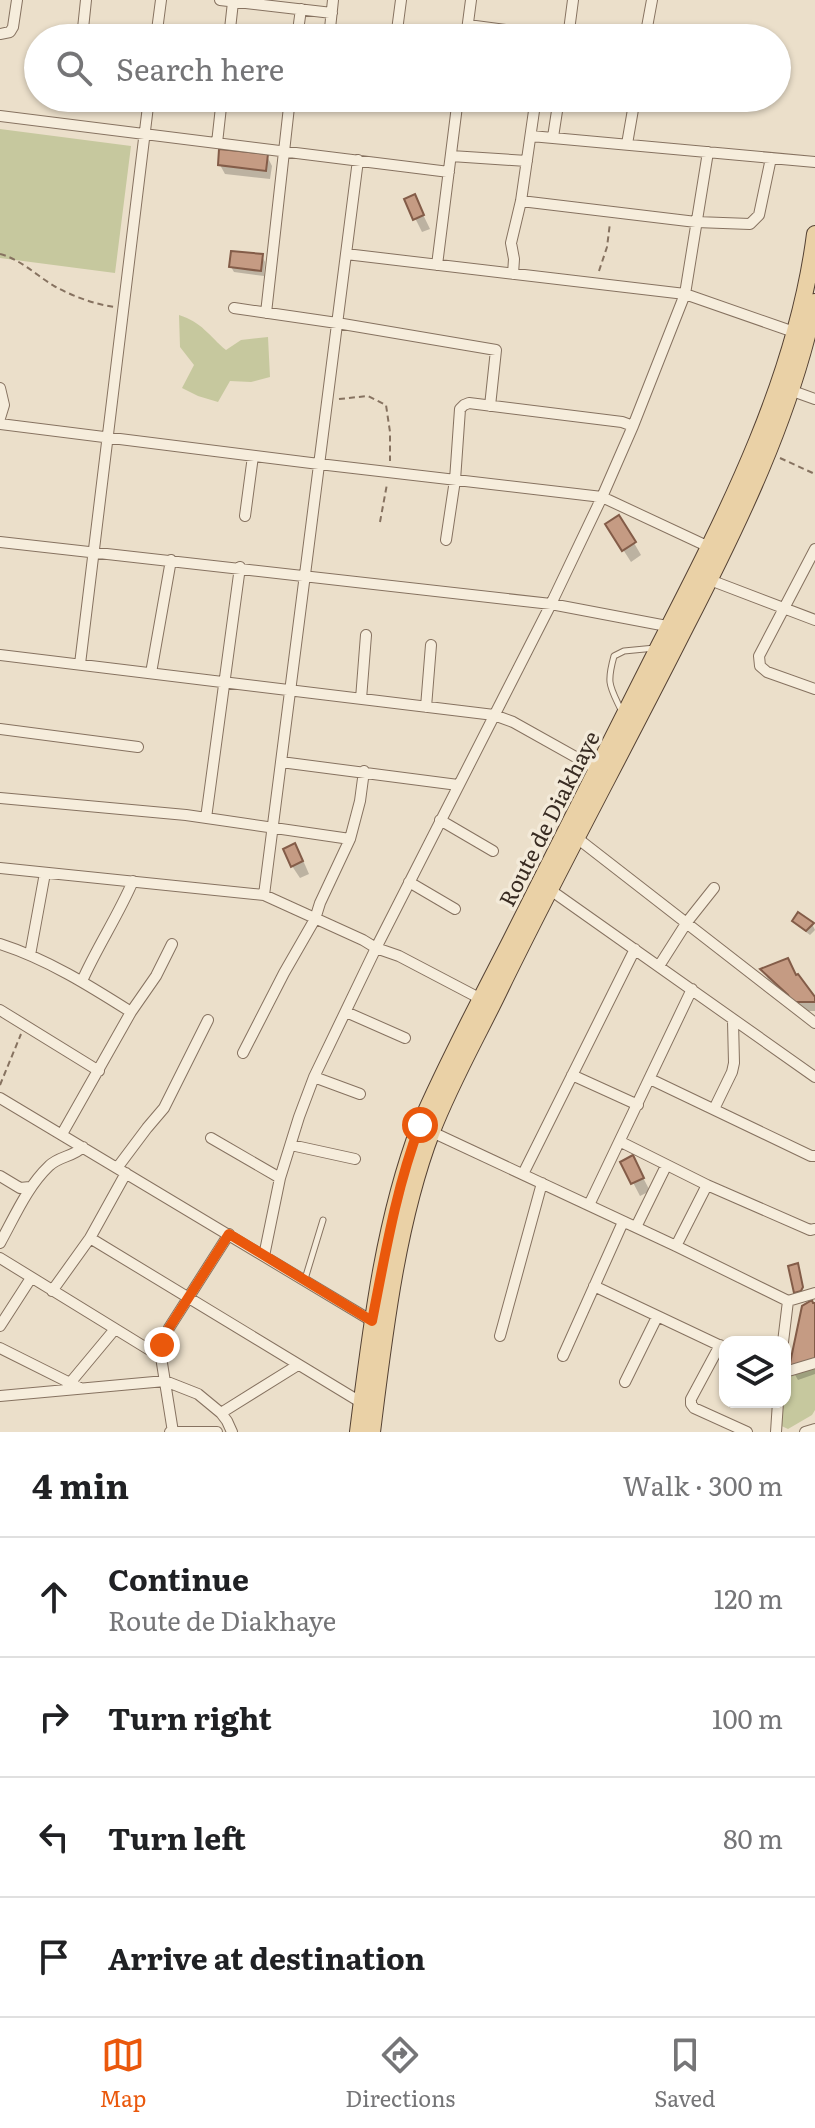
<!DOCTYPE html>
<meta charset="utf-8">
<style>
:root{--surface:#fff;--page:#f6f6f6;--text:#202124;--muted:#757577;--line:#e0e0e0;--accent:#ea580c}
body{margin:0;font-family:Literata,serif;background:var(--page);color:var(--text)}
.controls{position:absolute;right:24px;bottom:24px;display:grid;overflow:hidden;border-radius:16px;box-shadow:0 2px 6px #0004}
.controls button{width:72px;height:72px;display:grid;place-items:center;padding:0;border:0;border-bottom:2px solid var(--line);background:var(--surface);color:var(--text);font:40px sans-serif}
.stop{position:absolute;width:24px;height:24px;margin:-18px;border:6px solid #ea580c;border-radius:50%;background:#fff}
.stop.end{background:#ea580c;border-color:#fff;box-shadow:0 2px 8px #0008}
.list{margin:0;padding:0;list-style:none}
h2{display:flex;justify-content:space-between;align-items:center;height:104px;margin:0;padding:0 32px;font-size:34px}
h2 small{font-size:26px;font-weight:400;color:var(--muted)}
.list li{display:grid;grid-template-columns:52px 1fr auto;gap:24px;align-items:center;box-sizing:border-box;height:120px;padding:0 32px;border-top:2px solid var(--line)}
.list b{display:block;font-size:30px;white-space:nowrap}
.list p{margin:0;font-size:26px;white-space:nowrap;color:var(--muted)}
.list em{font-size:26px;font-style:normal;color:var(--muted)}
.icon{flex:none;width:44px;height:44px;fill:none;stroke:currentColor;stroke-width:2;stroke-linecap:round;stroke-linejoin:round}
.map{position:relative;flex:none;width:815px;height:1432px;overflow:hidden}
.search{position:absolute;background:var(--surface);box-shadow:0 2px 6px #0004;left:24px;right:24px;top:24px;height:88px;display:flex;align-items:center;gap:20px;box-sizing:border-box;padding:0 28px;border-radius:44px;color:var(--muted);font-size:30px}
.sheet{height:584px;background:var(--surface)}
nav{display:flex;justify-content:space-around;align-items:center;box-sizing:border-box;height:112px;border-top:2px solid var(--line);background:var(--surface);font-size:22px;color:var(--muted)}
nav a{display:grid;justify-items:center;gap:4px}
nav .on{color:var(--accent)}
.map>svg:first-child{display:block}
.green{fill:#c6c89e}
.shadow{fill:#0003}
.building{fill:#c59b83;stroke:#835c48;stroke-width:2}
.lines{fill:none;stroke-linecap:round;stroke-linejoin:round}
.lane-casing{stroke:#867260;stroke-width:7}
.street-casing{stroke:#867260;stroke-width:12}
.primary-casing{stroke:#544133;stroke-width:18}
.path{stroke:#867260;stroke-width:2;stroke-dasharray:6 4;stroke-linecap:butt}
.lane{stroke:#f6eddc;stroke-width:5}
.street{stroke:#f6eddc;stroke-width:10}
.primary{stroke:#ead1a6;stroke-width:16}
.route{stroke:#ea580c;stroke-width:10}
.labels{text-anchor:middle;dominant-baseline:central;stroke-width:7;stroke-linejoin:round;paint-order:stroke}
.street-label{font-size:22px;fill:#382b22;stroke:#f3ead9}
</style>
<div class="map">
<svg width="815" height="1432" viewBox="0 0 815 1432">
<rect width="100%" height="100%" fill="#ebdfca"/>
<path class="green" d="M0,129L131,146L115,273L0,258Z
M179,315C202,322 209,336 226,350L241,340L268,337L270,377L251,382L230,381L218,402L198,396L182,388L194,365L180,347Z
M815,1356V1410L812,1415L788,1429L773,1422L775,1402H785V1382Z"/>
<path class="shadow" d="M267,156L272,166L270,179L225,174L220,165Z
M414,196L430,229L422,232L406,200Z
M262,256L265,262L264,276L234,272L231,267Z
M615,537L634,543L641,555L631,562Z
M302,858L309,874L300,878L292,866Z
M795,921L812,924L815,930L810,935L798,926Z
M763,970L796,977L815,1000V1011H799L791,1000L768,979Z
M623,1163L639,1170L650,1191L640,1196Z
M815,1305V1374L798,1380L791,1368Z"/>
<path class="building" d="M219,149L268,154L266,171L218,165Z
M415,194L424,215L413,220L404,199Z
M231,251L263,254L261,271L229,267Z
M619,515L636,542L622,551L605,524Z
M295,843L303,861L291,867L283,849Z
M798,912L814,923L806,931L792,921Z
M788,958L796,975L798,974L815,997V1002H792L788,995L760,969Z
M633,1155L644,1178L631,1184L620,1162Z
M798,1263L803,1287L801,1291L794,1293L788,1266Z
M812,1300L813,1303H815V1359L789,1368L802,1306Z"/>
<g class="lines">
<g class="lane-casing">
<path id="lane" d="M622,712C610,686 606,685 614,656L624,651L655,648
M305,1279L323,1220"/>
</g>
<g class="street-casing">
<path id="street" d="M220,0L332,13
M468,25L568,38
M0,34L10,32L13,27L17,0
M82,38L86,0
M156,38L161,0
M229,38L233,2
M297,38L301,9
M329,38L333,0
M396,38L401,0
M466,38L471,0
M568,38L573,0
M645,38L652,0
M485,98L558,106
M0,116L449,172
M531,136L815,162
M553,137L559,98
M217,143L222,98
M627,144L635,98
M451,156L527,161
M521,201L696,222L750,224L759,215L771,158
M346,254L685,294L794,332
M437,265L458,98
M513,274L514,259L511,243L521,201L535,104
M234,308L337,323L496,350L490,406
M266,313L290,98
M0,388L4,405L0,418
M787,389L815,399
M0,424L319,464L602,497L709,547
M245,516L253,456
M446,540L455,480L460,409L464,405L469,403L622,422L633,426
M0,542L551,604L672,627
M815,549L759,656L760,666L767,672L815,689
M710,580L815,620
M0,655L494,715L513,722L597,769
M80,664L149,98
M151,673L171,560
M361,699L366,635
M426,707L431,645
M0,729L138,747
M281,762L458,785
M0,798L186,815L350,839
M206,818L240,567
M440,820L493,851
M577,838L815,1023
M0,868L264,895L363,940L376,948L399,956L481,999
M409,882L455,909
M549,889L815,1077
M264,895L358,160
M0,944C47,959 90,986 131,1012
M30,955L45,873
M659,966L687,922L714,888
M82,981C97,947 118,916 133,881
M0,1010L99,1071
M346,1012L405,1038
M243,1053L284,973L315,919L320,903L350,839L360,801L364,771
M572,1075L638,1105
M314,1077L360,1094
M650,1079L811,1156H815
M0,1098L377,1324
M714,1109L732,1072L734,1063L733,1021
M432,1132L676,1246L788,1301L815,1293
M62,1134L131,1012L156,976L172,944
M211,1138L280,1178
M621,1142L707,1185L810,1230L815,1229
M291,1145L355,1159
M117,1168L147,1128L164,1108L208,1020
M523,1174L635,949
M0,1176L20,1188L30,1187
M589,1205L692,989
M636,1227L666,1166
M90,1238L362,1403
M0,1243C15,1216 27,1187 49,1166C59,1156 73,1157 83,1147
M676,1246L707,1185
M264,1256L280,1178L299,1117L314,1077L376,948L551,604L602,497L633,426L685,294L708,152
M0,1258L161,1357
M594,1286L725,1348
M52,1291L90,1238L126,1173
M0,1326L31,1278
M500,1336L542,1183
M783,1342L788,1301
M720,1345L691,1399V1404L694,1408L747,1432
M0,1348L80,1388
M563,1356L623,1222
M785,1372L815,1363
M625,1382L657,1317
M70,1383L115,1329
M0,1396L165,1381L198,1394L221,1413L227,1421L232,1432
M221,1413L298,1365
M170,1432H217
M173,1432L161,1357L162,1345L169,1328L229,1234
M776,1432L778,1402
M805,1432L815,1429"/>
</g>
<g class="primary-casing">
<path id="primary" d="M358,1432C371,1329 383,1223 420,1125C447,1062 480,1001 511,940C560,844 608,748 656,652C723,521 796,383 815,234
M372,1432C384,1335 397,1222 432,1131C451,1082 478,1035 501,987C560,866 625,747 686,626C739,523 791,416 815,302"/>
</g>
<path class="path" d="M0,254C20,259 36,275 54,286C72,296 94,304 114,307
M599,271L607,247L610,223
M339,399L368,396L386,405L390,432V461
M780,458L815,474
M380,522L387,484
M0,1085L21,1034"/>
<use href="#lane" class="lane"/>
<use href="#street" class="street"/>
<use href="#primary" class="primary"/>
</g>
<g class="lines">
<path class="route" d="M162,1345L169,1328L229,1234L372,1321C385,1255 396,1188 420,1125"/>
</g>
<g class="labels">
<g class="street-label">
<text transform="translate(548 818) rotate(-63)">Route de Diakhaye</text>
</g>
</g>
</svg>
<div class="controls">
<button><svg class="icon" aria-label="layers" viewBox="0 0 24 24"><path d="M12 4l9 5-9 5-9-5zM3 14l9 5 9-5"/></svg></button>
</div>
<div class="stop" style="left:420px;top:1125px"></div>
<div class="stop end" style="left:162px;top:1345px"></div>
<div class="search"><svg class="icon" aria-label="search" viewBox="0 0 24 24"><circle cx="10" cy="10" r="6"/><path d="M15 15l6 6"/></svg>Search here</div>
</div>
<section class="sheet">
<h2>4 min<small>Walk · 300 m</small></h2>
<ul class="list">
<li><svg class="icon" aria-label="ahead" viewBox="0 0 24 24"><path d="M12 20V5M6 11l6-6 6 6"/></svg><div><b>Continue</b><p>Route de Diakhaye</p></div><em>120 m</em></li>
<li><svg class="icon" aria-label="right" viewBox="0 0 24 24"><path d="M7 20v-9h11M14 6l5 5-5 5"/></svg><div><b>Turn right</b></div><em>100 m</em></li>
<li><svg class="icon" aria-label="left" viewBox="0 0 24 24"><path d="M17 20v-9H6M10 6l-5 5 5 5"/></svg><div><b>Turn left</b></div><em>80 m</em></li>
<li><svg class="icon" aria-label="arrive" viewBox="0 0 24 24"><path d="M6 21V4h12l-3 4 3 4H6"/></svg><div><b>Arrive at destination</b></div></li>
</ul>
</section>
<nav>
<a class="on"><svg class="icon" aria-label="map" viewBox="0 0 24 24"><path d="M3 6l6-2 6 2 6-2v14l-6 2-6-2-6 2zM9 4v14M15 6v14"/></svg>Map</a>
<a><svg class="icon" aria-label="directions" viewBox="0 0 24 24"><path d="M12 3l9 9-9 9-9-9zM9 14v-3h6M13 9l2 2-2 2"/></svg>Directions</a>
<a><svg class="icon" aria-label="saved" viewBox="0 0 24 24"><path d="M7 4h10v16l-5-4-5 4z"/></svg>Saved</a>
</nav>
